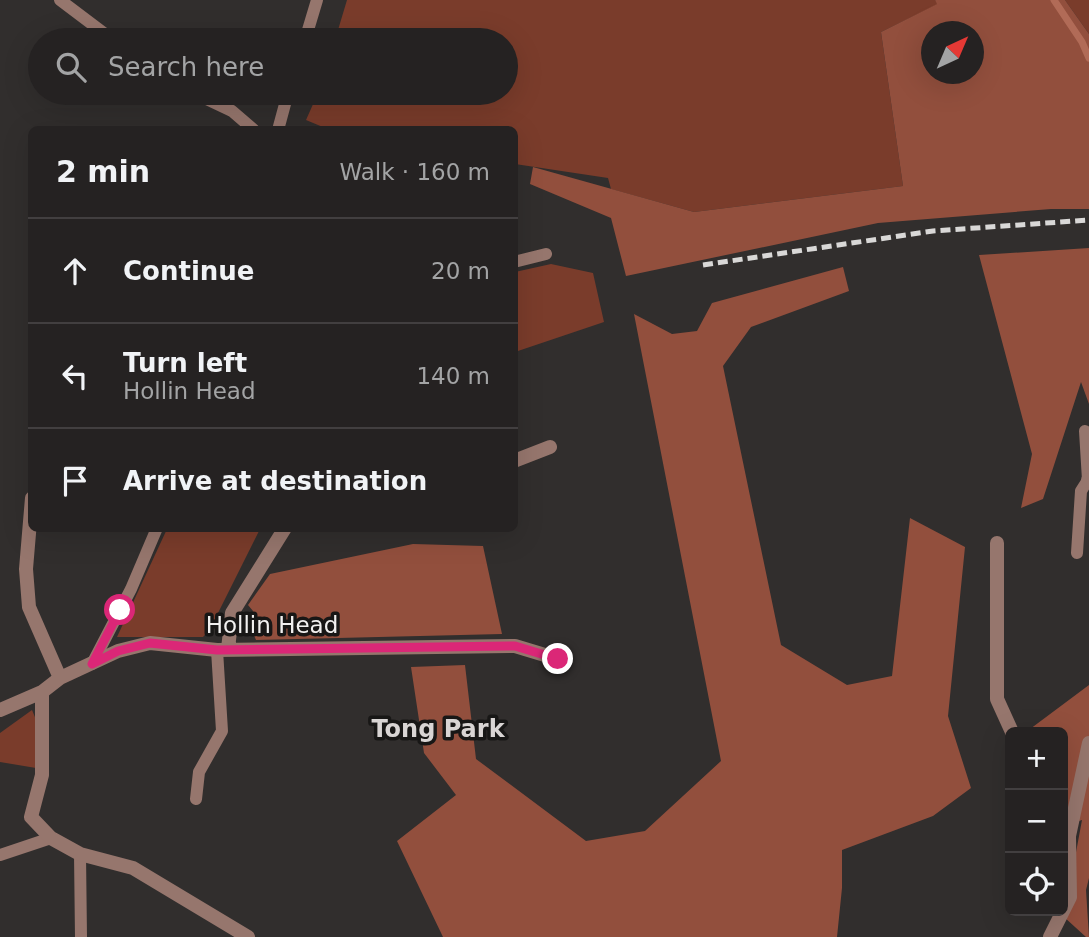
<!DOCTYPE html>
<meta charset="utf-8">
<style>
:root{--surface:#252222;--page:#312f2f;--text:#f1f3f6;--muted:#a3a4a5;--line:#423f40}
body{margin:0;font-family:"DejaVu Sans",sans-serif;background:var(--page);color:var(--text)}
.controls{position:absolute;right:21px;bottom:21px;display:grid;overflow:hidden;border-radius:10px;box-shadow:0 7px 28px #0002}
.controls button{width:63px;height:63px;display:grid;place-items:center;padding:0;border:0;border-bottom:2px solid var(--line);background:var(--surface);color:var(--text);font:35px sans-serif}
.compass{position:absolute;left:921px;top:21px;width:63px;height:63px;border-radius:50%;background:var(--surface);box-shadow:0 7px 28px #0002;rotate:44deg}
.stop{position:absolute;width:21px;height:21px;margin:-16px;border:5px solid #db2777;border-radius:50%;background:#fff}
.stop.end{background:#db2777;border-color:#fff;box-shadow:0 2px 7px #0008}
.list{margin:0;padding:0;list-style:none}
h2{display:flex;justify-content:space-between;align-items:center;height:91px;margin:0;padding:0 28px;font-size:30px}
h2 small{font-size:23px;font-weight:400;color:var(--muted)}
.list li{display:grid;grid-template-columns:46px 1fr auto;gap:21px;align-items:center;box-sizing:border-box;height:105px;padding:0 28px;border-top:2px solid var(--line)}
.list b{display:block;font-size:26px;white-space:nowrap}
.list p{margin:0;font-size:23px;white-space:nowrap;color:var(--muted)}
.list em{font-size:23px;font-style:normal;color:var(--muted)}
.icon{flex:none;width:38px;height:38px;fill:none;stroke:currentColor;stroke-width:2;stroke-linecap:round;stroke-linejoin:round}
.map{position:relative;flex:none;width:1089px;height:937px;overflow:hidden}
.search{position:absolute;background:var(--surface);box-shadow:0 7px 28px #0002;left:28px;top:28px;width:490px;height:77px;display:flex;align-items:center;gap:18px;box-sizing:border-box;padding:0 24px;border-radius:38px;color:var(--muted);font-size:26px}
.panel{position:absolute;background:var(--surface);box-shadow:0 7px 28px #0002;left:28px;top:126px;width:490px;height:406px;border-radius:10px}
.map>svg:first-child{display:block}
.green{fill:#7a3c2b}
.forest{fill:#924f3d;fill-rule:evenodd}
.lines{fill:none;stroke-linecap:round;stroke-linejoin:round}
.stream{stroke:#b16b57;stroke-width:7}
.lane{stroke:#96766d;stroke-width:12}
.street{stroke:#96766d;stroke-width:14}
.rail{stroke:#d9d8d7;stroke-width:5;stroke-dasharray:10 5;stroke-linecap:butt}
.route{stroke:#db2777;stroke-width:9}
.labels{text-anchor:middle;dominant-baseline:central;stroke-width:7;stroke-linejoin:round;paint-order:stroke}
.street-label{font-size:23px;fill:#f1f0ef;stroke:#181716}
.neighbourhood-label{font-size:24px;font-weight:bold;fill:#d9d5d4;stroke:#181716}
</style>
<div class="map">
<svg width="1089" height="937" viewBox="0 0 1089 937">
<rect width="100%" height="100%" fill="#312e2d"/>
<path class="green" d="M347,0H935L938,4L881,32L903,186L694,212L611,189L608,178L515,164L514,130H330L306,120L318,93H506V40H335Z
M1065,0H1089V34Z
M551,264L593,273L604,322L515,352V272Z
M167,529H260L210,629L203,637H117Z
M32,710L37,722L36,768L0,762V733Z"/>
<path class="forest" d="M935,0H1065L1089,34V209H1051L878,223L626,276L611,218L530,184L533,167L694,212L903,186L881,32L937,4ZM932,32H974V74H932Z
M1089,248V404L1081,382L1043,499L1021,508L1032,454L979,255Z
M843,267L849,291L751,327L723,366L781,645L847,685L892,676L910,518L965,547L948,716L971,788L933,816L842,850V888L837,937H443L397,841L456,795L424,753L411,667L465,665L476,759L586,841L645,831L721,761L634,314L672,334L697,331L712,303Z
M413,544L483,546L502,634L256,640L248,622L253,611L248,605L270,574Z
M1089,685V878L1086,890L1089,937H1086L1064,917L1082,820L1063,826V732H1026Z"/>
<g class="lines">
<path class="stream" d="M1054,0L1082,42L1089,58"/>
<path class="lane" d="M60,0L113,40
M305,40L317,0
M194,93L232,111L254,130
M278,130L288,93
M514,262L546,254
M1077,553L1081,491L1088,480L1085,431
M92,664L131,589L157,528
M196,799L199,772L222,731L217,650
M80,854L81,937
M0,855L51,838"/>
<path class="street" d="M514,461L550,447
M1088,480L1089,481
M32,498L26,569L29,607L60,678
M997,543V699L1012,732
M228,649L232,613L285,528
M42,692V775L31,817L51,838L80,854L133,868L248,937
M0,710L42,692L60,678L118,651L150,643L217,650L515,646L558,659
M1069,836L1089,743
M1050,937L1070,897L1069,837L1063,821"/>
<path class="rail" d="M703,265L933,231L1089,220"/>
</g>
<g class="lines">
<path class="route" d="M120,610L92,664L118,651L150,643L217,650L515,646L558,659"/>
</g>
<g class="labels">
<g class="street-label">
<text x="272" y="625">Hollin Head</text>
</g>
<g class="neighbourhood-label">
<text x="438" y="729">Tong Park</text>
</g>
</g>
</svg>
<div class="controls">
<button>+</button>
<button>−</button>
<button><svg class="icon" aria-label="locate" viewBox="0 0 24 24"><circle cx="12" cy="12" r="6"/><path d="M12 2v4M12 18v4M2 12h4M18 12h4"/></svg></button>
</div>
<svg class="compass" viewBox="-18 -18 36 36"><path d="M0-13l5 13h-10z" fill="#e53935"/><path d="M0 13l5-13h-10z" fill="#a3a4a5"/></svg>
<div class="stop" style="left:120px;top:610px"></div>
<div class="stop end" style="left:558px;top:659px"></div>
<div class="search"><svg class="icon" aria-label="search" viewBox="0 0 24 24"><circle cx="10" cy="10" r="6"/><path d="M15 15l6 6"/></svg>Search here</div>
<section class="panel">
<h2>2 min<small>Walk · 160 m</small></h2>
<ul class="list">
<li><svg class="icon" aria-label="ahead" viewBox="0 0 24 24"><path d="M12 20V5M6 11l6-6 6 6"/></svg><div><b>Continue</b></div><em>20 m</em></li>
<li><svg class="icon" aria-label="left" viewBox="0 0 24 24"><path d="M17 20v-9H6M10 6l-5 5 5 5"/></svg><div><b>Turn left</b><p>Hollin Head</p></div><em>140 m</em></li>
<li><svg class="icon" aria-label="arrive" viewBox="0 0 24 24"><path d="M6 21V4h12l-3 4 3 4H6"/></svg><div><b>Arrive at destination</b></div></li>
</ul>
</section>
</div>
